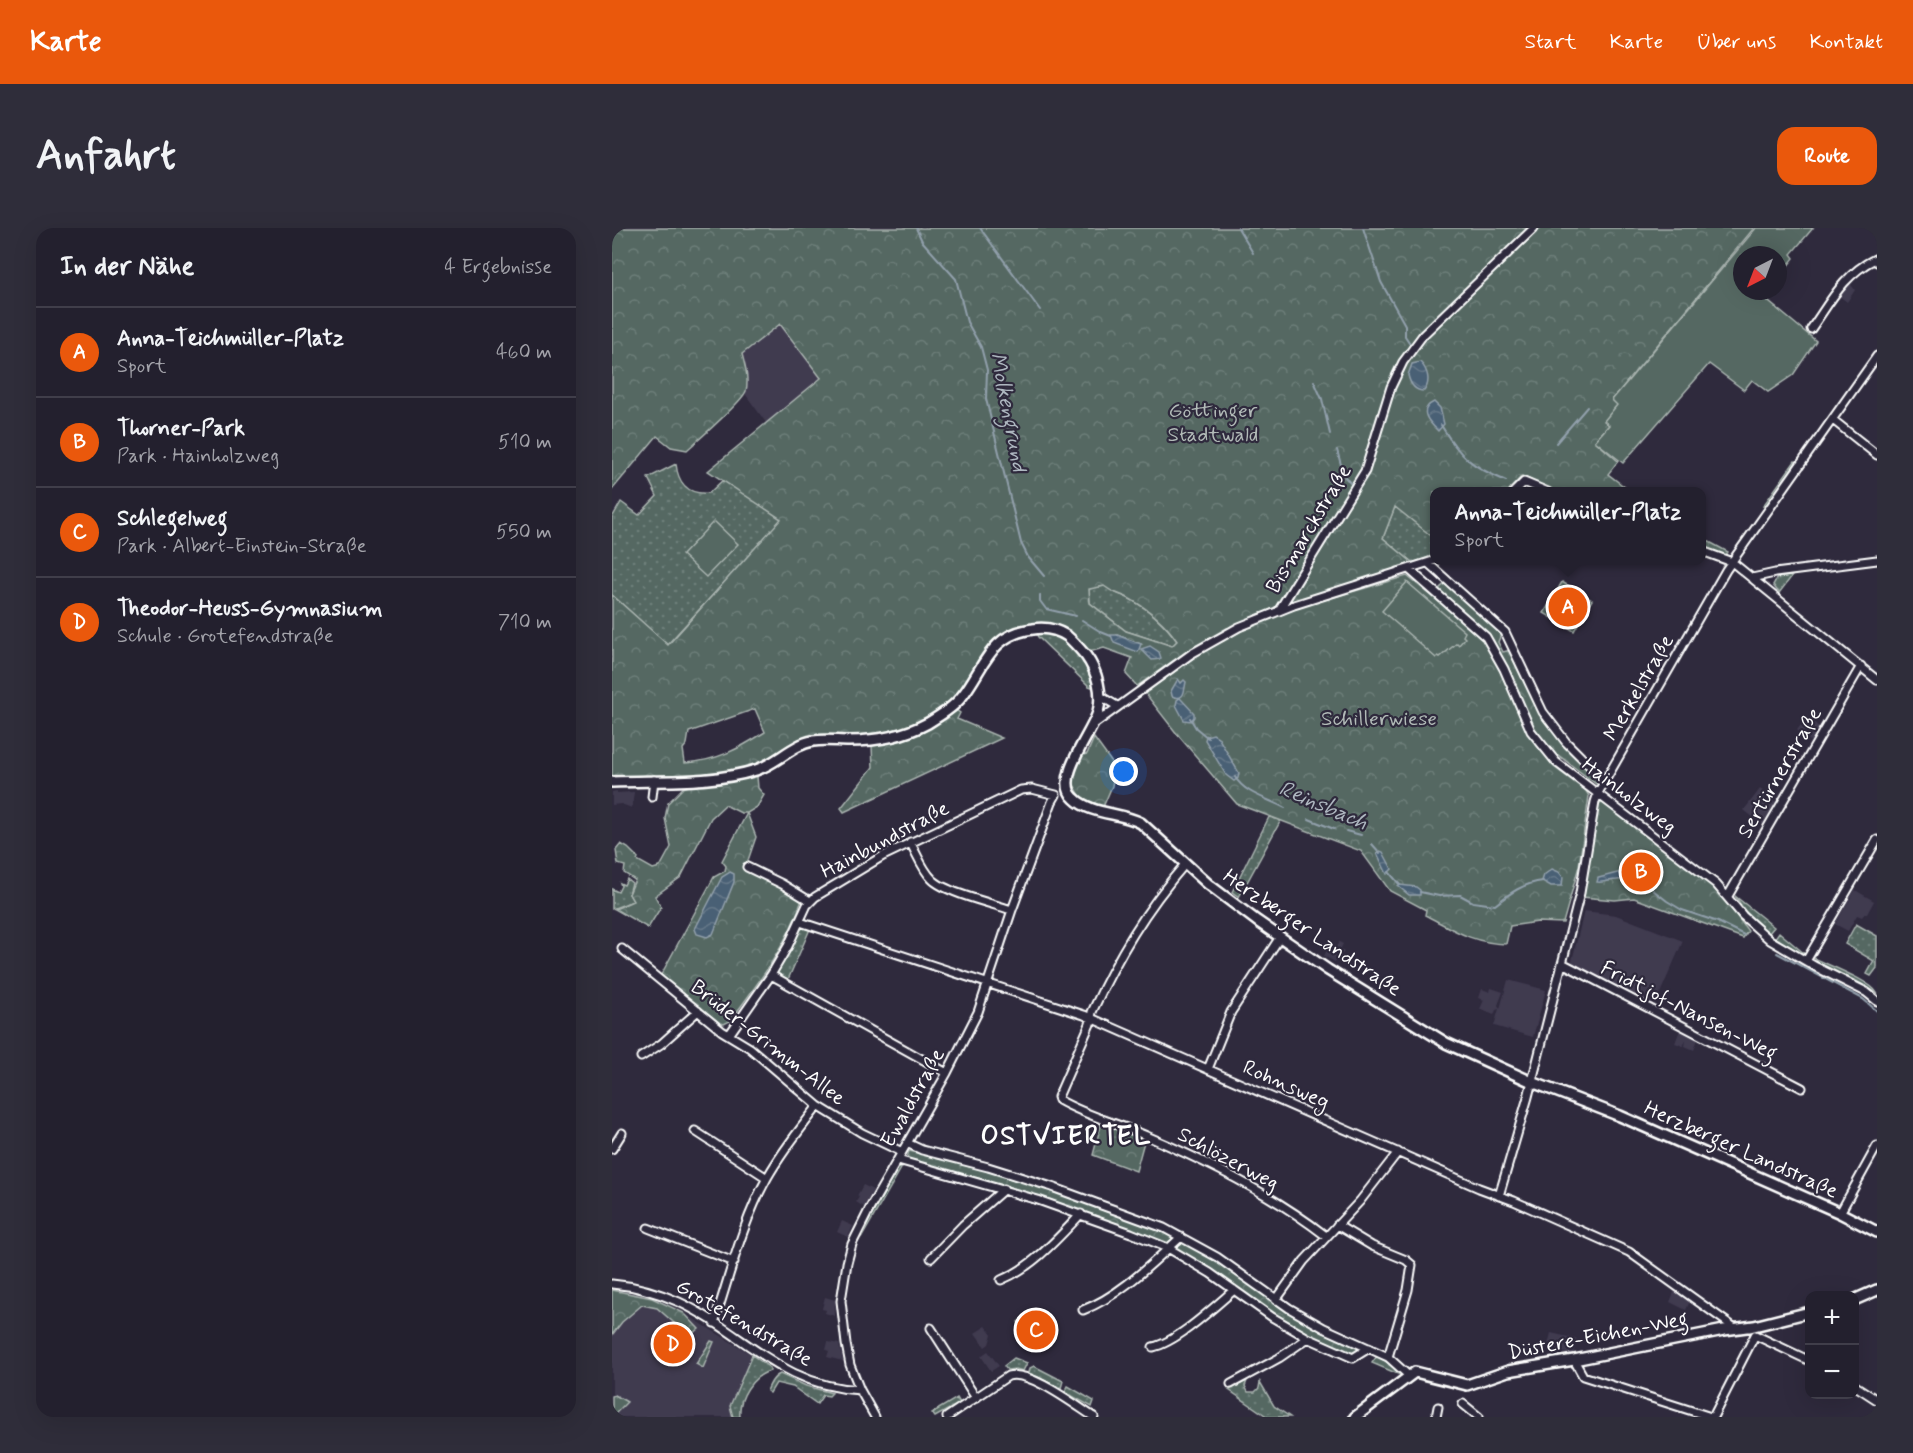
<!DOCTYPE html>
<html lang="de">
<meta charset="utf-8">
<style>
:root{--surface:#23202e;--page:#2f2d3a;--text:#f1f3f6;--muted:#a3a3aa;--line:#403e4a;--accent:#ea580c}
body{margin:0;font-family:Mynerve,sans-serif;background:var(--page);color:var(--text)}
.controls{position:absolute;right:18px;bottom:18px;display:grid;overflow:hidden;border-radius:12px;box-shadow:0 6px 24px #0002}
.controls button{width:54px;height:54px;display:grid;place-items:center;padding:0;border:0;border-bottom:2px solid var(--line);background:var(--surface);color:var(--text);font:30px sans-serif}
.compass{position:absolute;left:1121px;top:18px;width:54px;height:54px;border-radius:50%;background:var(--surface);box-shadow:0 6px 24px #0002;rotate:222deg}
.you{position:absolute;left:512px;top:544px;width:21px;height:21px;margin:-15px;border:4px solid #fff;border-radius:50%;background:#1a73e8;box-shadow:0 0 0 9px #1a73e833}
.badge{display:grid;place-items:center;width:39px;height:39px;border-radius:50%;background:var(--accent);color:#fff;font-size:20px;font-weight:700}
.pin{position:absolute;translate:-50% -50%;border:3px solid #fff;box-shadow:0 2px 6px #0006}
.popup{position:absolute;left:818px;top:259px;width:276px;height:78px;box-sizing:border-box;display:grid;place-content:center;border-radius:12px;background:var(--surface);filter:drop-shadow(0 2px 4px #0005);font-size:20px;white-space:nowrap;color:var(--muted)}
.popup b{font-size:22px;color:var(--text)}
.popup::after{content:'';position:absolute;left:50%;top:100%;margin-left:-12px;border:12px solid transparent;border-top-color:var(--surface)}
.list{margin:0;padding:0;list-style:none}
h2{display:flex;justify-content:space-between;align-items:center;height:78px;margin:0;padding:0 24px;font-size:26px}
h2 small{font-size:20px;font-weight:400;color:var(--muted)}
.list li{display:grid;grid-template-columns:39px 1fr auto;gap:18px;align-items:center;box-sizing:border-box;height:90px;padding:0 24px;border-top:2px solid var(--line)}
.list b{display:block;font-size:22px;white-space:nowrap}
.list p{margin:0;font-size:20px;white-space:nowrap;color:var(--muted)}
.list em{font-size:20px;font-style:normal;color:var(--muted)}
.map{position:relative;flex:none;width:1265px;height:1189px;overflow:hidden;border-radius:18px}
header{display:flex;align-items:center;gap:36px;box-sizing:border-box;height:84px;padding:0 30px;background:var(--accent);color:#fff}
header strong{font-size:28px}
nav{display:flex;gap:33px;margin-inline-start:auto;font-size:21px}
.intro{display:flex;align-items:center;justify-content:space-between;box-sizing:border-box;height:144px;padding:0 36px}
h1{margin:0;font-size:42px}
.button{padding:15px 27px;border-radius:18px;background:var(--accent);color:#fff;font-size:21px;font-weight:700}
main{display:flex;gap:36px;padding:0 36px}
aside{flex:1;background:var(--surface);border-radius:18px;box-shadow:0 6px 24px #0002}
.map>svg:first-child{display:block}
.built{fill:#403a50}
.grass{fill:url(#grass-dots);stroke:#aab4b0;stroke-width:1.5}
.forest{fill:url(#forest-crowns);stroke:#aab4b0;stroke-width:1.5;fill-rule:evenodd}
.pitch{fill:#546862;stroke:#aab4b0;stroke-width:1.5}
.water{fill:url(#water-waves);stroke:#92a0ac;stroke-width:1.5}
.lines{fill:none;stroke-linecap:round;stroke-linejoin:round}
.stream{stroke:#92a0ac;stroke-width:2}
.minor-casing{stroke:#fff;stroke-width:11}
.tertiary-casing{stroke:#fff;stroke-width:14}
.minor{stroke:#2f2a3d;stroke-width:7}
.tertiary{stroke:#2f2a3d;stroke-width:9}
.labels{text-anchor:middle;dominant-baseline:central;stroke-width:4.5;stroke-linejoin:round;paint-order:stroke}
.park-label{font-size:21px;fill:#b2bbb8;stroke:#2f2a3d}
.street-label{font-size:21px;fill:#fff;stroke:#2f2a3d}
.water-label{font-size:22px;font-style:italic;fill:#aeb7c0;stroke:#2f2a3d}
.district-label{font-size:27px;font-weight:bold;letter-spacing:1.5px;fill:#fff;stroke:#2f2a3d}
</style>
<header>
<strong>Karte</strong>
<nav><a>Start</a><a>Karte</a><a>Über uns</a><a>Kontakt</a></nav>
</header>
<div class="intro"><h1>Anfahrt</h1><a class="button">Route</a></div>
<main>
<aside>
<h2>In der Nähe<small>4 Ergebnisse</small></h2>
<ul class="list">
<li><span class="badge">A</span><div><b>Anna-Teichmüller-Platz</b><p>Sport</p></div><em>460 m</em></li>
<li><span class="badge">B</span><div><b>Thorner-Park</b><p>Park · Hainholzweg</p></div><em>510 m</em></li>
<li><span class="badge">C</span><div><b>Schlegelweg</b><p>Park · Albert-Einstein-Straße</p></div><em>550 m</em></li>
<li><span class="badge">D</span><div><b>Theodor-Heuss-Gymnasium</b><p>Schule · Grotefendstraße</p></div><em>710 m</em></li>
</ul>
</aside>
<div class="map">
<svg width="1265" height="1189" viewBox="0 0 1265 1189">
<defs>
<pattern id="grass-dots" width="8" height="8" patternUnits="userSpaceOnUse" patternTransform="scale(1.5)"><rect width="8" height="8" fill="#546862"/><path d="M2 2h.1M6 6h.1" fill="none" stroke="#6e7f7a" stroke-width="1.8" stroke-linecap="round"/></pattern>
<pattern id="forest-crowns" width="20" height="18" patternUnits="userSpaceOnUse" patternTransform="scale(1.5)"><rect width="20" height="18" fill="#546862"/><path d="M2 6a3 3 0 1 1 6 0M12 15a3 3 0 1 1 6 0" fill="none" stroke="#6e7f7a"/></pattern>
<pattern id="water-waves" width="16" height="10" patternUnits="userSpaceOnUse" patternTransform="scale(1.5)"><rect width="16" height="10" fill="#4a6074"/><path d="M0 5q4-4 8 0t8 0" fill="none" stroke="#657889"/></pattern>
</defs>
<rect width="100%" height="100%" fill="#2f2a3d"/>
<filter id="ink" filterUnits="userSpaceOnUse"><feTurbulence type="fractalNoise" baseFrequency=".0167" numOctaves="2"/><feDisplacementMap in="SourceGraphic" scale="12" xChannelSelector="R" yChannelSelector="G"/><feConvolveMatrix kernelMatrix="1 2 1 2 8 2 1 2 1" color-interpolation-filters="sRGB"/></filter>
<g filter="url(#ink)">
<path class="built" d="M1236,53L1243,62L1235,74L1226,67Z
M168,96L209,151L155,196L134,167L135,145L130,126Z
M1200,493L1208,500L1200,515L1185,502L1189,497L1194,501Z
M1148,561L1165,575L1152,598L1132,582Z
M5,563V565L22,564L20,580L9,576L0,577V564Z
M1243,662L1262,673L1255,686L1253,685L1250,689L1245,687L1236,703L1223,696Z
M972,683L1004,687L1071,713L1042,779L959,737Z
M727,714L731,716L728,722L732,724L723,734L712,728L718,716L724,719Z
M896,752L934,762L921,809L882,798L887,781L884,782L882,787L868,781L872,772L867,770L870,761L878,764L879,760L891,764L886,777L888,781Z
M1068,802L1086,811L1082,822L1073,818L1074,812L1071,818L1063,815Z
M251,957L261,962L252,979L244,974L247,969L245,968Z
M230,993L241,998L236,1009L225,1004Z
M1063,1062L1078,1073L1074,1082L1058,1074Z
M213,1069L223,1072V1088L213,1085L214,1082L210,1081Z
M40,1070L72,1085L140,1127L118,1178L121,1189H0V1093Z
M374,1098L380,1106L377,1116L373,1119L363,1105Z
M939,1105L965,1111L961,1127L935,1121Z
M216,1114L227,1116L231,1133L215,1129L217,1123L214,1122Z
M376,1123L387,1138L379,1143L369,1128Z"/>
<path class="grass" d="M1183,233L1186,235L1154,279L1151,278Z
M64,236C66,255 76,267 97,265L111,252L170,291L55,417L0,367V290L9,274L27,287L45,268L36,250Z
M783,278L822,310V327L801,335L771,310Z
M1180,348L1167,365L1161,357L1165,350Z
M493,358C503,367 507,365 518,371C537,381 553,396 565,413L560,418L514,403L478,375L477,361Z
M427,404C458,408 475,432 483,460L477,458L426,409L425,407Z
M657,589L669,592L627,669L620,664Z
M15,651L20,655L17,666L21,673L0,681V661L6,664L9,658L8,655L12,657Z
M1123,668L1162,699L1157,705L1133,683Z
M1244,696L1265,708V740L1259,748L1255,746L1262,733L1233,716Z
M193,699L198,701L175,754L166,748L164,743L187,702Z
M1167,704L1194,727L1188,726L1163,710Z
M1202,730C1216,737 1259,753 1265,765L1248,755L1207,735Z
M290,939L250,1009L249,1007L285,941Z
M99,1113L102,1114L91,1140L84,1136Z
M140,1127L158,1140V1143C140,1148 126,1170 128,1189H121L118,1178Z
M765,1128L783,1139L786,1146L760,1135Z
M402,1130L415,1135L411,1143L404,1141L395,1142L392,1138Z
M422,1138L451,1153L449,1160L417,1145L418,1140Z
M168,1146L194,1158L220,1165L217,1168L211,1167L205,1176L181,1159L164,1155L158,1165L155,1163C158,1156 161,1149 168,1146Z
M635,1153L633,1158L636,1164H643L647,1160L648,1154L662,1178L678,1189H656L617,1162Z
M456,1158L482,1173L480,1179L453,1164Z
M345,1170L348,1175L323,1189L320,1185Z"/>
<path class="forest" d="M0,0H1142L1000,172L1006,177L993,193L997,197L983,213L1006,233L996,246L1018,263H944L918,254L919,252L910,248L896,263L822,264V310L783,279L771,310L801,335L782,340L783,343L666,378L616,401L615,400L578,421L525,458L514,446L520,430L492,420L477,424L453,404L396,405L351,463L337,478L295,501L266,508L244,511L203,509L147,538L108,545L0,550V367L56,417L169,291L96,243L209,150L168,96L130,126C133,138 137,150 134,163C131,173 85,213 75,222L59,219L45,208L0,262ZM492,358C503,367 508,365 518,371C536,381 554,396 565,413L560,418L514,403L478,375L477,361ZM505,407L529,416C517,419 511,421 502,411ZM143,481L153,504C127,521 104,533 73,535L71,521L75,516L77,504Z
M1090,310L1116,324L1113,328L1090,319Z
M795,348L868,407L878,419L917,504L942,539L974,563L977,568L967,638L951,695L926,694L898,698L894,716C860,715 842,702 813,687L814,682L778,663L749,623L625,576L565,506L533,465L587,426L631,402L684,380Z
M835,354L890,404L886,414L891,424L899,422L919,466L987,551L984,556L946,527L943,529L921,501L887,425L876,408L827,364L828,360Z
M344,482L348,485L345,491L390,510L232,584L229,580L261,539L260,518C291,513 318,500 344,482Z
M482,510L503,539L500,558L491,579L469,569L461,555L462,547L470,527L475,526Z
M145,548L146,560L152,567L145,579L135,585L144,609L133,641L169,657L190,672C175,717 146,756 118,793L112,796L108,795L49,747L102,649L113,643L114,638L110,633L135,585H129L113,577L99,590L69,649L43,668L49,679L36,700L3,681L21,673L17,666L23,652L12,645L13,638L6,636L4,622L9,616L16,620L26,630L25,632L41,641L48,639L59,619L53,590L56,575L71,560L77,558L118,554Z
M991,574L1097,655L1112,671L1136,703L1131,710L1022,670L1003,672L970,669L984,584L986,577Z
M490,893L533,910L524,943L481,927Z
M297,923L338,932L437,961L555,1005L560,1007V1011L554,1016L474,985L414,965L299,934L295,930Z
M572,1014L606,1033L679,1084L750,1120L746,1125C710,1130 604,1042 566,1022L565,1018Z
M0,1062L40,1070L72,1085L87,1101L82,1105L68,1100L45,1080L30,1077L10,1094L0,1107Z
M418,1083L442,1097L420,1114L406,1094Z
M3,1167L15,1174L0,1189V1168Z"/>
<path class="pitch" d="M1144,0H1201L1179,26L1182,30L1166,50V27H1130V63H1155L1151,69L1204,113L1181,147L1156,164L1140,152L1132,162L1097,136L1011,235L983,213L997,197L992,193L1005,177L1000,172Z
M102,293L126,316L94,349L70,327Z
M795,354L853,404L851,408L853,410L847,417L845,415L828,429L826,428L824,430L770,383Z
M950,354L980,372L962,403L932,385Z"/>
<path class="water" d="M808,134C816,142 819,154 812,163C802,163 798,156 796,147L800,136Z
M822,174L828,180L832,196L826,203C817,194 805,182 822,174Z
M499,407H505L529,416L526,424L502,415Z
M538,418L547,424L549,430L548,431L540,432L529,421Z
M566,451L569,455L572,452L574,454C572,462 573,474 560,468L559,463Z
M568,470L582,485V489L579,493L572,492L564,477L565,472Z
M601,506L606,509L627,545L626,550L622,553L614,547L593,512L594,508Z
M768,623L771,624L780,641L775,646L765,625Z
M940,641L947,644L951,649L950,658H939L930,653L932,647Z
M118,644L122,646V654L101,706L95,709L85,706L83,701L110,649Z
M1009,644L1018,645L1024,651C1017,655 1013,651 1005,652C998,652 993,655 985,654L986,650Z
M788,657L804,659L808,662V667H797L786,658Z"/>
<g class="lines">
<path class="stream" d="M304,0L310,13L344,51L355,94L369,119L375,142L374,171L409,315L416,329L432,348
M368,0L428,82
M626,0L641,25
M751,0L769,54L793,97V108L799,117
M702,153L710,171L718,206
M829,197C848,229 859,238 894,253
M944,215L975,179
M725,222L732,248L740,257
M428,367V373L434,381L464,388
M470,392L489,404L499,408
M578,490L584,500L596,510
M623,549C633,566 657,571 673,580
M697,591L722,601
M734,603L749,607
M760,616L768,625
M777,644L788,657
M1041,662L1055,673L1070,682L1106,694L1132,707
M808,664L827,668L848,667L861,674L883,677C898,665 912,655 931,653
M1165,725L1251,771L1265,783"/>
<g class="minor-casing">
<path id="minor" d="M1199,101C1218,74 1232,46 1263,31L1265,34
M1221,192L1265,227
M902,264L912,254L936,264
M1090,323L1120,334L1265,452
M817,336L893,404L931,484L954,514L993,553
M798,342L874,409L892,441L919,503L944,534L1104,656L1131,688L1158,712L1204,739L1254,764L1265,773
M1140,350L1163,345L1265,332
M667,382L753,243L779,159L791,134L811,107L922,0
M488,468L505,478
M481,497L579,426L627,399L682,377L824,332
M40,569L42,552
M298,614C305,626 310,641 320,651C332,664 381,676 400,682
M574,635C533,682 506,728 480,784L478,796L446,869L447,872C474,888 508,896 537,909C598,935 661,967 714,1008
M135,639L170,656L198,673
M1116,668L1249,438
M188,694L472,787L867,960L902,973L1017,1024L1123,1100
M10,721L110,803L138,820L206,878L250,905L290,924
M1194,733L1265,612
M950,735L1190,860
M159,747L335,845
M117,807L159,747L176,718L195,677L203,669L271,628L409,562L420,561L444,567
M29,829L49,816L86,783
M596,841L619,784L668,709
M83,903L155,950
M295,915L310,922L376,939L440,959L552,1000L605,1029L677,1080L712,1100L776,1129L797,1148
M0,921L10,905
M286,932L426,972L519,1005L556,1020L598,1045L660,1089L696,1110L741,1130L757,1120
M887,968L916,869L968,665L983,574L986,565L1114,342L1265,128
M1228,985L1265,918
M725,997L760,1018L794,1032L800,1037L796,1062L776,1129
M36,1000L122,1034
M319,1030L351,997L392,961
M389,1052C421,1039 446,1010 469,986
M0,1056C24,1058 45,1064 67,1074C133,1105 168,1158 248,1162
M664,1072L692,1033L748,973L786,924
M471,1082C508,1068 540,1035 569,1009
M102,1095C118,1047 130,995 155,950C169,925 188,901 206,878
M319,1100L364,1170
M541,1119C565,1114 602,1079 622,1062
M962,1132L971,1148L1099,1189
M619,1156L667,1130L696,1110
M1242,1157L1265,1172
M851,1176L867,1189
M263,1189L248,1162L238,1137L234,1116L229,1073L235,1035L240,1016L258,980L335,845L366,784L400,682L440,574L444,567
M335,1189L396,1148C418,1142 463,1177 482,1189
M824,1189L826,1179
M1101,1189L1143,1107L1198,1133"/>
</g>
<g class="tertiary-casing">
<path id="tertiary" d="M0,554C47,552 99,556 144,542C164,536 181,516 201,513C213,511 225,513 237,513C265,513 292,508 316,495C329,487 342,479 351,467C373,438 378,406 421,401C433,399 444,401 455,408C462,414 468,421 474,428C485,443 491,465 486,484C480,506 441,551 462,570C479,587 508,584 529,595L596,656L645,693L716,742L834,815L920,854L1008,888L1099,928L1228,985L1265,1004
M1242,1072L1265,1062
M1138,1099L1198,1084
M743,1189L803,1144L855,1157L896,1143L962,1132L1112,1102L1142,1098"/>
</g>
<use href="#minor" class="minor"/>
<use href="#tertiary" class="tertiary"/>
</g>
</g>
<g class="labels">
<g class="park-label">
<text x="601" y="183">Göttinger<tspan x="601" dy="24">Stadtwald</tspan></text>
<text x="767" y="491">Schillerwiese</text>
</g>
<g class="street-label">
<text transform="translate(697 301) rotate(-59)">Bismarckstraße</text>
<text transform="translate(1027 460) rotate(-60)">Merkelstraße</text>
<text transform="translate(1168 545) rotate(-60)">Sertürnerstraße</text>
<text transform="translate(1017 568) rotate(37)">Hainholzweg</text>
<text transform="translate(273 612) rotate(-28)">Hainbundstraße</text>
<text transform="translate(700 705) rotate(34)">Herzberger Landstraße</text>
<text transform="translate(1077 783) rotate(27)">Fridtjof-Nansen-Weg</text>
<text transform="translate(156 815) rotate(38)">Brüder-Grimm-Allee</text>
<text transform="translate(674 857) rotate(24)">Rohnsweg</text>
<text transform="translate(301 870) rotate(-61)">Ewaldstraße</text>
<text transform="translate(1129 922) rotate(24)">Herzberger Landstraße</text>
<text transform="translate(616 931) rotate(28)">Schlözerweg</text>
<text transform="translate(132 1095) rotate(30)">Grotefendstraße</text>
<text transform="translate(986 1108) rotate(-11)">Düstere-Eichen-Weg</text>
</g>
<g class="water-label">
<text transform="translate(396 184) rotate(79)">Molkengrund</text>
<text transform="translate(711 578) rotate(23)">Reinsbach</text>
</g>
<g class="district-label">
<text x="454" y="908">OSTVIERTEL</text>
</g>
</g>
</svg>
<div class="controls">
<button>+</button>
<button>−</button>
</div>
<svg class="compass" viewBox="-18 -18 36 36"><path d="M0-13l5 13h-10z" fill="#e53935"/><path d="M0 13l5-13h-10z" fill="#a3a3aa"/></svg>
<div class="you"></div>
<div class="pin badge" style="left:956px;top:379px">A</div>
<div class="popup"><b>Anna-Teichmüller-Platz</b>Sport</div>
<div class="pin badge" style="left:1029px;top:644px">B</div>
<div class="pin badge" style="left:424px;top:1102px">C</div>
<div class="pin badge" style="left:61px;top:1116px">D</div>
</div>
</main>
